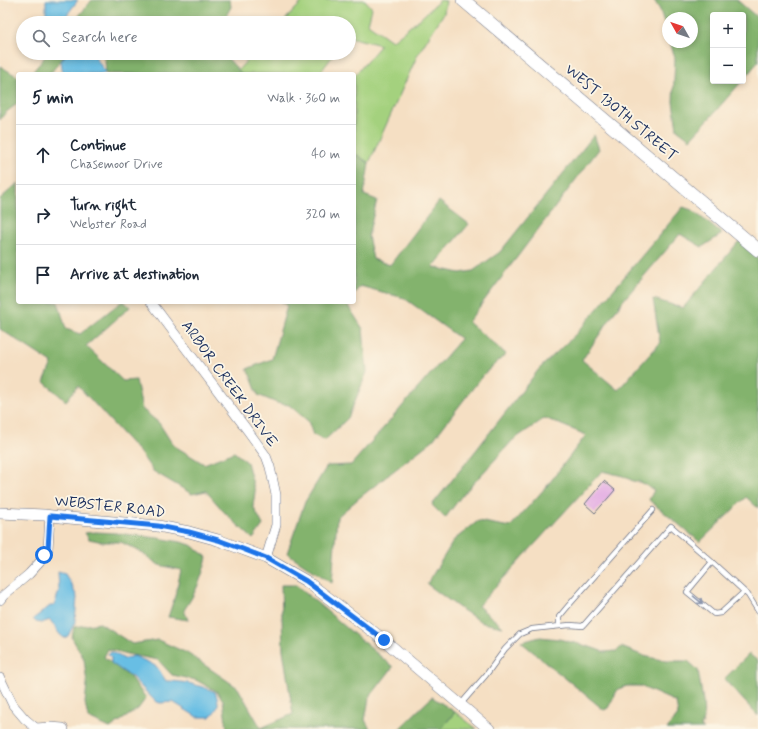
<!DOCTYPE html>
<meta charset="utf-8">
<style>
:root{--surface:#fff;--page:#f2f2f3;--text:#1f2937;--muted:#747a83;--line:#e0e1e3}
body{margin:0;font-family:Mynerve,sans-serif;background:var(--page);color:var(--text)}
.controls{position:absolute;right:12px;top:12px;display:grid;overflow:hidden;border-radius:4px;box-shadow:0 2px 6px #0003}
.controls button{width:36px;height:36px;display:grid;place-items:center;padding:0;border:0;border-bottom:1px solid var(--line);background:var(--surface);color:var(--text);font:20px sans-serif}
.compass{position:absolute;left:662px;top:12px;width:36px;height:36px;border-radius:50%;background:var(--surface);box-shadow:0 2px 6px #0003;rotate:310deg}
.stop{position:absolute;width:12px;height:12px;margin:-9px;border:3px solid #1a73e8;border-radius:50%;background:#fff}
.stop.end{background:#1a73e8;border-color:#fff;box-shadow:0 1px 4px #0008}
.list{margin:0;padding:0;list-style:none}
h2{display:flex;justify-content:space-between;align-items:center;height:52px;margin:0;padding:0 16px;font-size:17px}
h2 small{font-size:13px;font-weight:400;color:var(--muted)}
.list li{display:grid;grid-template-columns:26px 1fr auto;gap:12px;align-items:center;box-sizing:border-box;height:60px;padding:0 16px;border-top:1px solid var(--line)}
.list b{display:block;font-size:15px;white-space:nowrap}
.list p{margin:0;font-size:13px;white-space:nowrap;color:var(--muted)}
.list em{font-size:13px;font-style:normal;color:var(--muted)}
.icon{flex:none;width:22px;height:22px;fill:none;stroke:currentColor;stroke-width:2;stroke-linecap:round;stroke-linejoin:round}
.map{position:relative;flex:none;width:758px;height:729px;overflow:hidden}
.search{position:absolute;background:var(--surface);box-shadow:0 2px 6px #0003;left:16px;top:16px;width:340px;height:44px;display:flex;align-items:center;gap:10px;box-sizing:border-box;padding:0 14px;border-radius:22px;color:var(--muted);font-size:15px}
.panel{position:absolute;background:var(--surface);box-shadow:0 2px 6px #0003;left:16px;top:72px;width:340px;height:232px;border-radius:4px}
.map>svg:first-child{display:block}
.green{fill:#a4d17e;stroke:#60806e}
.forest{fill:#83b36d;stroke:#4f7166}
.water{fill:#67bee4;stroke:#4176a1}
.building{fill:#e3ace4}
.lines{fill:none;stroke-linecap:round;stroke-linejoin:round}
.service-casing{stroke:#676d81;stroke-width:6}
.minor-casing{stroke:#676d81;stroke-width:10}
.tertiary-casing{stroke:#676d81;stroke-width:12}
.secondary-casing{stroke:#676d81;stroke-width:14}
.service{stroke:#fff;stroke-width:4.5}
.minor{stroke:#fff;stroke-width:9}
.tertiary{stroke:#fff;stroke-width:11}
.secondary{stroke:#fff;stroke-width:13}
.oneway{stroke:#8d97ae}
.route{stroke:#1a73e8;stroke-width:5}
.labels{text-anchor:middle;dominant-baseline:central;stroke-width:3.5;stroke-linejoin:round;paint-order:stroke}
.street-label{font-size:15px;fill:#1b2f5e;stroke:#fcf5e5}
</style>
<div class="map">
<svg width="758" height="729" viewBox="0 0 758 729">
<rect width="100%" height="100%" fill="#fcf5e5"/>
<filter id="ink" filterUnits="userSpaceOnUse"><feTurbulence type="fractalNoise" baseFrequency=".025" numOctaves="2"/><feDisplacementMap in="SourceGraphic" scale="8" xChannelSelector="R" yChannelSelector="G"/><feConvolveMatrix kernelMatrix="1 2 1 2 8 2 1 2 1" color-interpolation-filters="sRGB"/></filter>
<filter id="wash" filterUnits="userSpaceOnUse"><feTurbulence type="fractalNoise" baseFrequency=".012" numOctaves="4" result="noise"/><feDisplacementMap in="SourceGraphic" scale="16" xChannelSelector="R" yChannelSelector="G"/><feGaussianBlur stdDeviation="0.9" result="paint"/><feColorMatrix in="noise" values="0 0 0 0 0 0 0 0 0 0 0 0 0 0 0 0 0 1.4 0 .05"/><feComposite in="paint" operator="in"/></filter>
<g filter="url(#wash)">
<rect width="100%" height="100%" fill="#f5dfc3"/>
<path class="green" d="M304,0H365L372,8L368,24L392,41L423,16L440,0L446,1L444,13L418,54L369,163L354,153V76L381,45L349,37V23H282Z
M254,53H335L319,74H242L238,70Z
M455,712L477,729H441Z"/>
<path class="forest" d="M92,0H230L231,7L222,23H73Z
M654,0H737L758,18V62L743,80V15H713V81H742L706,122L690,139L677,129L673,102L675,58L670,42H692V18H668V35L660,10Z
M48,53H66L50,74H31Z
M100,53H223L242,74H106L105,60Z
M0,66L18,77V103L5,113L0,120Z
M594,135L599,149L468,322L506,354L483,375L433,440L359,498L337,517L332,583L287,553L305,502L327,466L351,465L461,339L404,298L360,286L354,294V153L369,163L364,195L377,200L368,236L373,259L390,265L439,201L469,224L433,267L460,273L473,271L500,252Z
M18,183V302H58L66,329L80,334L121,302H125L130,307L86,346L123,381L136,380L142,409L159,423L173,445L204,464L234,452L247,462L255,492L253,506L263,525L253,539L225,513L206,491L192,494L153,471L140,453L78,386L66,401L44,382L52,363L0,329V199Z
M683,207L692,210L722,234L702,247L680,234L621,303L582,360L618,390L660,343L653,299L683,308L739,241L758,258V508L746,497L700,542L649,500L654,490L640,482L633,481L623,476L602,471L478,606L503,627L483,623L458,607L427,584L454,540L478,521L510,527L547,486L586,435L545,418L513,440L460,498L445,518L432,505L477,449L539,369L577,333Z
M282,302H348L347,304L363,329L367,372L348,418L325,440L313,435L308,421L289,405L277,403L258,395L251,377L247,369L272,359L287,306Z
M96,532L116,533L158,538L181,542L191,545L207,557C202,577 196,593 184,610L188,620L168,617L175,596L181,570L159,565L139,551L121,542H103L89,539L85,533Z
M281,585H296L393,667L369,698L365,720L370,729H227L223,700L216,691L196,680L172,675L158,660L127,654L108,649L104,657L130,677L146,698L138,709L110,728L88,718L85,703L87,684L84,659L72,638L74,627L100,623L132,644L158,640L187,653L238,688L261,728L293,714L283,650Z
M540,637L559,639L587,646L604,652L617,651L621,647L644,656L666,661H688L698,670L703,701L704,719L701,727L704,729H667L678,715L676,702L640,686H627L618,689L608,708L604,710L521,642Z
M749,654L758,661V716L724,679Z
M432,697L455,712L441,729H399Z"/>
<path class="water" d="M46,0H78L61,23H35L46,15Z
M67,53H93L105,72L104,74H63L61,61Z
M58,572L65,574L71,584L77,597L75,622L68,636L64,638C57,633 55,626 50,620L41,623L36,622L33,619L50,606H54L59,591Z
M112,652L124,659L134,656L150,663L157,667L166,681C183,681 200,685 215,692C220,705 219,707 210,717H197L173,702L160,703L155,701L132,677L124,672L111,663V657L108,654Z"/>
<g id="blocks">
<path class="building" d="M604,481L615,490L595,513L585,504Z"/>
</g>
</g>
<g filter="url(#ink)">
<use href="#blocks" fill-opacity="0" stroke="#676d81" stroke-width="1"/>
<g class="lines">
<g class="service-casing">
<path id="service" d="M712,562L687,592L714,614L721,613L744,592
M559,626V617L569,605L653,510
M460,705L486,675L505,649L520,634L532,629L570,625L583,626L671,526L712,562L748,595L758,611"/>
</g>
<g class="minor-casing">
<path id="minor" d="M151,302L248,431L266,456L270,467L276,495V525L266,558
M0,600L4,595L29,574L40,562L48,549L50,516
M0,678L13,705L25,719L37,729
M36,728L50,727L63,728L64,729"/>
</g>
<g class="tertiary-casing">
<path id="tertiary" d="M0,513L44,515L69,518L158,526L189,532L218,540L266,558L306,581L384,640L489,729"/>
</g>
<g class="secondary-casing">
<path id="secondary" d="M463,0L758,250"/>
</g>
<use href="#service" class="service"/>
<use href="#minor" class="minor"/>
<use href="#tertiary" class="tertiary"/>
<use href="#secondary" class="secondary"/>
</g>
<defs><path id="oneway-shaft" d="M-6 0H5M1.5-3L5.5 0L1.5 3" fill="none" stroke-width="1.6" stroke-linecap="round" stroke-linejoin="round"/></defs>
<use class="oneway" href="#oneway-shaft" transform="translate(698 600) rotate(40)"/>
</g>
<g class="lines" filter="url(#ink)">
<path class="route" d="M44,555L48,549L50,516L158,526L189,532L218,540L240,548L266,558L306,581L384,640"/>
</g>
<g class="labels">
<g class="street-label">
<text transform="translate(621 113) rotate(40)">WEST 130TH STREET</text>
<text transform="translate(229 384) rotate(54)">ARBOR CREEK DRIVE</text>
<text transform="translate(110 507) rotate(6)">WEBSTER ROAD</text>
</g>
</g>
</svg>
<div class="controls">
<button>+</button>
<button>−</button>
</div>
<svg class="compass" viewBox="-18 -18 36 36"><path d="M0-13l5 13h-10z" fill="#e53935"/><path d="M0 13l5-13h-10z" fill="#747a83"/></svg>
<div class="stop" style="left:44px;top:555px"></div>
<div class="stop end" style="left:384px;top:640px"></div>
<div class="search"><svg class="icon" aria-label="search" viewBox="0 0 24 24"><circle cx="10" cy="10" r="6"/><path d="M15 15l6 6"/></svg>Search here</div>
<section class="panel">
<h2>5 min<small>Walk · 360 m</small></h2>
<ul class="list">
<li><svg class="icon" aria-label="ahead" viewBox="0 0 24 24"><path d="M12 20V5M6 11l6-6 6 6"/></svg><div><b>Continue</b><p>Chasemoor Drive</p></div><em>40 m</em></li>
<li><svg class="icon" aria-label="right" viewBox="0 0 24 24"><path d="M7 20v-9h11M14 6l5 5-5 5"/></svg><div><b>Turn right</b><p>Webster Road</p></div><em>320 m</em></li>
<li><svg class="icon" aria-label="arrive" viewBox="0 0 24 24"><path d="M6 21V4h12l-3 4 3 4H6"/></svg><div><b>Arrive at destination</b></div></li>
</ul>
</section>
</div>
